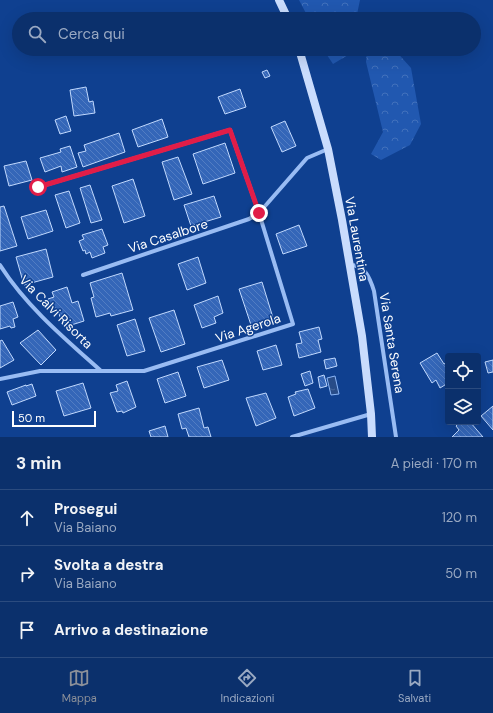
<!DOCTYPE html>
<html lang="it">
<meta charset="utf-8">
<style>
:root{--surface:#0b306c;--page:#143872;--text:#f1f3f6;--muted:#9aa9c2;--line:#2b4b7f;--accent:#8c9099}
body{margin:0;font-family:"DM Sans",sans-serif;background:var(--page);color:var(--text)}
.controls{position:absolute;right:12px;bottom:12px;display:grid;overflow:hidden;border-radius:4px;box-shadow:0 4px 16px #0002}
.controls button{width:36px;height:36px;display:grid;place-items:center;padding:0;border:0;border-bottom:1px solid var(--line);background:var(--surface);color:var(--text);font:20px sans-serif}
.scale{position:absolute;left:12px;bottom:10px;width:84px;box-sizing:border-box;padding-left:4px;border:2px solid #fff;border-top:0;font-size:11px;line-height:14px;white-space:nowrap;color:#fff;-webkit-text-stroke:3px #0f4090;paint-order:stroke}
.stop{position:absolute;width:12px;height:12px;margin:-9px;border:3px solid #e11d48;border-radius:50%;background:#fff}
.stop.end{background:#e11d48;border-color:#fff;box-shadow:0 1px 4px #0008}
.list{margin:0;padding:0;list-style:none}
h2{display:flex;justify-content:space-between;align-items:center;height:52px;margin:0;padding:0 16px;font-size:17px}
h2 small{font-size:13px;font-weight:400;color:var(--muted)}
.list li{display:grid;grid-template-columns:26px 1fr auto;gap:12px;align-items:center;box-sizing:border-box;height:56px;padding:0 16px;border-top:1px solid var(--line)}
.list b{display:block;font-size:15px;white-space:nowrap}
.list p{margin:0;font-size:13px;white-space:nowrap;color:var(--muted)}
.list em{font-size:13px;font-style:normal;color:var(--muted)}
.icon{flex:none;width:22px;height:22px;fill:none;stroke:currentColor;stroke-width:2;stroke-linecap:round;stroke-linejoin:round}
.map{position:relative;flex:none;width:493px;height:437px;overflow:hidden}
.search{position:absolute;background:var(--surface);box-shadow:0 4px 16px #0002;left:12px;right:12px;top:12px;height:44px;display:flex;align-items:center;gap:10px;box-sizing:border-box;padding:0 14px;border-radius:22px;color:var(--muted);font-size:15px}
.sheet{height:220px;background:var(--surface)}
nav{display:flex;justify-content:space-around;align-items:center;box-sizing:border-box;height:56px;border-top:1px solid var(--line);background:var(--surface);font-size:11px;color:var(--muted)}
nav a{display:grid;justify-items:center;gap:2px}
nav .on{color:var(--accent)}
.map>svg:first-child{display:block}
.forest{fill:url(#forest-crowns)}
.water{fill:url(#water-ripples);stroke:#8bb6f7}
.building{fill:url(#building-back-hatch);stroke:#c1d9fe}
.lines{fill:none;stroke-linecap:round;stroke-linejoin:round}
.minor{stroke:#99bcf3;stroke-width:4}
.secondary{stroke:#c9dcfd;stroke-width:8}
.route{stroke:#e11d48;stroke-width:5}
.labels{text-anchor:middle;dominant-baseline:central;stroke-width:3;stroke-linejoin:round;paint-order:stroke}
.street-label{font-size:13px;fill:#fff;stroke:#0f4090}
</style>
<div class="map">
<svg width="493" height="437" viewBox="0 0 493 437">
<defs>
<pattern id="forest-crowns" width="20" height="18" patternUnits="userSpaceOnUse"><rect width="20" height="18" fill="#2158b0"/><path d="M2 6a3 3 0 1 1 6 0M12 15a3 3 0 1 1 6 0" fill="none" stroke="#4271bc"/></pattern>
<pattern id="water-ripples" width="26" height="14" patternUnits="userSpaceOnUse"><rect width="26" height="14" fill="#284c88"/><path d="M2 4q2-2 4 0t4 0M15 11q2-2 4 0t4 0" fill="none" stroke="#48679a"/></pattern>
<pattern id="building-back-hatch" width="6" height="6" patternUnits="userSpaceOnUse"><rect width="6" height="6" fill="#3466b8"/><path d="M-1 5l2 2M0 0l6 6M5-1l2 2" fill="none" stroke="#527dc3"/></pattern>
</defs>
<rect width="100%" height="100%" fill="#0f4090"/>
<path class="forest" d="M299,0H360L356,19H309Z
M323,49H349L348,55L333,64Z
M367,49H394L411,68L421,124L410,145L381,160L371,154L383,132L366,62Z"/>
<path class="water" d="M335,376L339,394L331,395L327,378Z"/>
<path class="building" d="M267,70L270,76L265,78L262,72Z
M86,87L89,102L93,101L95,113L74,116L70,90Z
M240,89L246,107L225,114L218,97Z
M66,116L71,131L60,134L55,120Z
M162,119L168,137L138,147L132,130Z
M285,121L296,146L282,152L271,127Z
M119,133L125,152L83,167L78,153L86,151L84,145Z
M225,143L235,173L203,184L193,154Z
M70,146L77,167L62,172L61,166L45,172L40,158L61,152L60,149Z
M178,157L192,194L174,200L162,162Z
M26,161L32,180L9,186L4,166Z
M133,179L145,216L124,223L112,186Z
M90,185L102,220L91,223L80,188Z
M69,191L80,223L66,228L55,195Z
M214,196L221,217L191,226L184,205Z
M4,206L17,246L0,251V207Z
M46,210L53,231L28,239L21,217Z
M299,225L307,246L283,254L276,234Z
M102,229L108,245L103,247L105,253L92,258L90,252L86,254L85,250L83,251L79,241L84,239L82,235Z
M46,249L53,277L24,285L16,257Z
M198,257L206,283L187,290L178,264Z
M122,273L133,310L111,316L110,313L96,317L91,298L94,297L90,283Z
M262,282L274,321L252,328L239,289Z
M67,287L72,303L78,301L84,321L68,326L67,322L62,323L58,311L52,313L48,299L54,297L52,292Z
M218,296L223,313L214,317L216,323L202,328L194,305Z
M13,302L18,317L13,319L15,327L11,328L10,326L0,329V306Z
M174,310L185,344L161,352L149,318Z
M135,319L145,351L127,356L117,325Z
M319,327L322,339L318,340L321,352L299,358L296,344L302,343L299,332Z
M38,330L56,350L41,365L20,343Z
M2,340L14,360L0,368V341Z
M276,345L282,365L263,370L257,351Z
M437,353L444,364L446,363L448,365V383L440,388L436,380L432,383L420,363Z
M335,358L337,366L326,369L324,360Z
M222,360L229,380L204,388L197,367Z
M493,360V372L488,373L485,362Z
M310,371L313,383L305,386L301,374Z
M178,372L186,396L165,403L157,379Z
M324,375L327,386L320,388L318,377Z
M127,381L136,407L123,413L122,411L117,412L110,393L118,391L116,385Z
M83,383L91,408L64,416L56,391Z
M32,384L36,396L12,405L7,392L26,385V386Z
M308,389L315,408L294,416L288,397L296,394L295,392Z
M266,393L276,418L256,426L246,398Z
M493,406V430L481,416Z
M199,408L204,428L208,427L211,437H189L186,428L182,429L178,414Z
M460,422H470L483,437H452L459,430L456,426Z
M165,426L168,437H151L149,431Z"/>
<g class="lines">
<path class="minor" d="M38,187L230,130L259,213L249,219L83,275
M0,265C26,306 64,338 100,370
M350,265C365,265 370,278 374,291L396,437
M0,379L40,371H144L293,324L259,213L307,158L328,149
M292,437L371,414"/>
<path class="secondary" d="M279,0L288,19
M299,49L328,149L342,220L362,336L371,414L372,437"/>
</g>
<g class="lines">
<path class="route" d="M38,187L230,130L259,213"/>
</g>
<g class="labels">
<g class="street-label">
<text transform="translate(168 236) rotate(-18)">Via Casalbore</text>
<text transform="translate(357 239) rotate(80)">Via Laurentina</text>
<text transform="translate(56 312) rotate(45)">Via Calvi Risorta</text>
<text transform="translate(248 328) rotate(-18)">Via Agerola</text>
<text transform="translate(392 343) rotate(81)">Via Santa Serena</text>
</g>
</g>
</svg>
<div class="controls">
<button><svg class="icon" aria-label="locate" viewBox="0 0 24 24"><circle cx="12" cy="12" r="6"/><path d="M12 2v4M12 18v4M2 12h4M18 12h4"/></svg></button>
<button><svg class="icon" aria-label="layers" viewBox="0 0 24 24"><path d="M12 4l9 5-9 5-9-5zM3 14l9 5 9-5"/></svg></button>
</div>
<div class="scale">50 m</div>
<div class="stop" style="left:38px;top:187px"></div>
<div class="stop end" style="left:259px;top:213px"></div>
<div class="search"><svg class="icon" aria-label="search" viewBox="0 0 24 24"><circle cx="10" cy="10" r="6"/><path d="M15 15l6 6"/></svg>Cerca qui</div>
</div>
<section class="sheet">
<h2>3 min<small>A piedi · 170 m</small></h2>
<ul class="list">
<li><svg class="icon" aria-label="ahead" viewBox="0 0 24 24"><path d="M12 20V5M6 11l6-6 6 6"/></svg><div><b>Prosegui</b><p>Via Baiano</p></div><em>120 m</em></li>
<li><svg class="icon" aria-label="right" viewBox="0 0 24 24"><path d="M7 20v-9h11M14 6l5 5-5 5"/></svg><div><b>Svolta a destra</b><p>Via Baiano</p></div><em>50 m</em></li>
<li><svg class="icon" aria-label="arrive" viewBox="0 0 24 24"><path d="M6 21V4h12l-3 4 3 4H6"/></svg><div><b>Arrivo a destinazione</b></div></li>
</ul>
</section>
<nav>
<a class="on"><svg class="icon" aria-label="map" viewBox="0 0 24 24"><path d="M3 6l6-2 6 2 6-2v14l-6 2-6-2-6 2zM9 4v14M15 6v14"/></svg>Mappa</a>
<a><svg class="icon" aria-label="directions" viewBox="0 0 24 24"><path d="M12 3l9 9-9 9-9-9zM9 14v-3h6M13 9l2 2-2 2"/></svg>Indicazioni</a>
<a><svg class="icon" aria-label="saved" viewBox="0 0 24 24"><path d="M7 4h10v16l-5-4-5 4z"/></svg>Salvati</a>
</nav>
